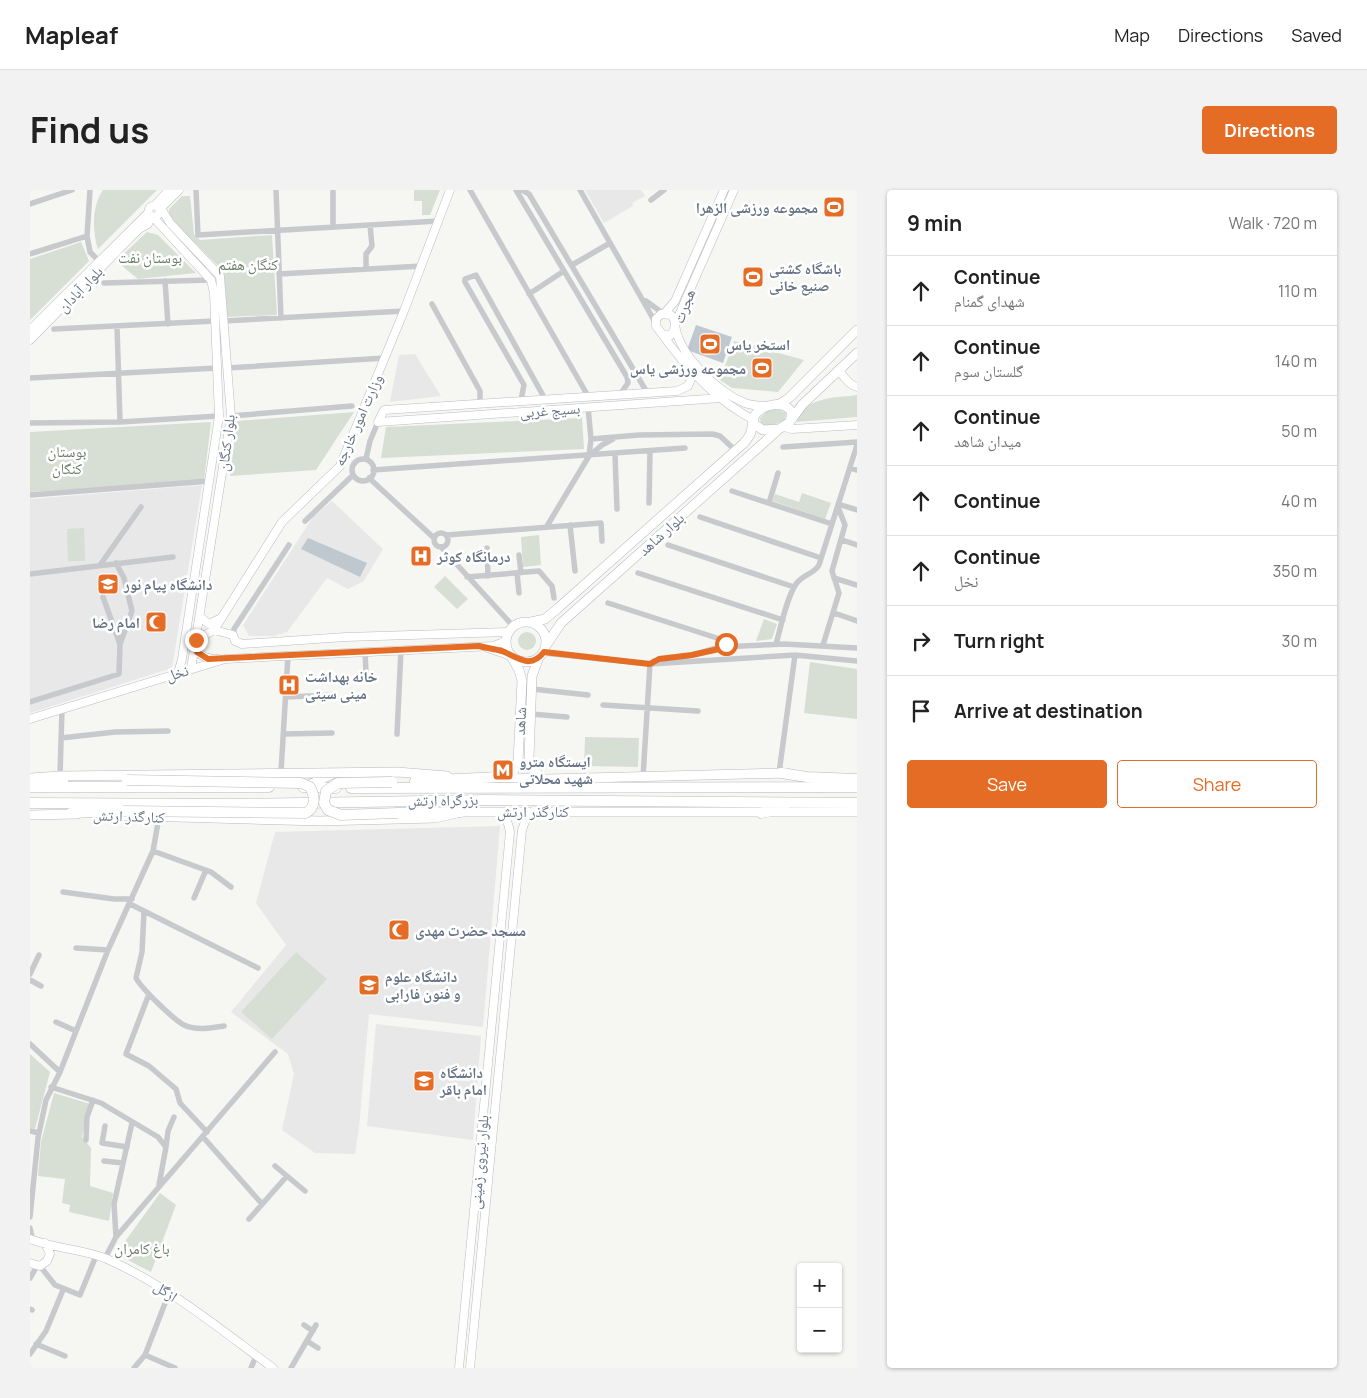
<!DOCTYPE html>
<meta charset="utf-8">
<style>
:root{--surface:#fff;--page:#f2f2f2;--text:#222;--muted:#767676;--line:#e0e0e0;--accent:#e56c25}
body{margin:0;font-family:Manrope,"Noto Naskh Arabic",sans-serif;background:var(--page);color:var(--text)}
.controls{position:absolute;right:15px;bottom:15px;display:grid;overflow:hidden;border-radius:5px;box-shadow:0 1px 4px #0004}
.controls button{width:45px;height:45px;display:grid;place-items:center;padding:0;border:0;border-bottom:1px solid var(--line);background:var(--surface);color:var(--text);font:25px sans-serif}
.stop{position:absolute;width:15px;height:15px;margin:-11px;border:4px solid #e56c25;border-radius:50%;background:#fff}
.stop.end{background:#e56c25;border-color:#fff;box-shadow:0 1px 5px #0008}
.list{margin:0;padding:0;list-style:none}
h2{display:flex;justify-content:space-between;align-items:center;height:65px;margin:0;padding:0 20px;font-size:21px}
h2 small{font-size:16px;font-weight:400;color:var(--muted)}
.list li{display:grid;grid-template-columns:32px 1fr auto;gap:15px;align-items:center;box-sizing:border-box;height:70px;padding:0 20px;border-top:1px solid var(--line)}
.list b{display:block;font-size:19px;white-space:nowrap}
.list p{margin:0;font-size:16px;white-space:nowrap;color:var(--muted)}
.list em{font-size:16px;font-style:normal;color:var(--muted)}
.actions{display:flex;gap:10px;padding:15px 20px}
.actions a{flex:1;padding:11px 0;border:1px solid var(--accent);border-radius:5px;text-align:center;font-size:18px;color:var(--accent)}
.actions .main{background:var(--accent);color:#fff}
.icon{flex:none;width:28px;height:28px;fill:none;stroke:currentColor;stroke-width:2;stroke-linecap:round;stroke-linejoin:round}
.map{position:relative;flex:none;width:827px;height:1178px;overflow:hidden;border-radius:5px}
header{display:flex;align-items:center;gap:30px;box-sizing:border-box;height:70px;padding:0 25px;background:var(--surface);border-bottom:1px solid var(--line)}
header strong{font-size:24px}
nav{display:flex;gap:28px;margin-inline-start:auto;font-size:18px}
.intro{display:flex;align-items:center;justify-content:space-between;box-sizing:border-box;height:120px;padding:0 30px}
h1{margin:0;font-size:35px}
.button{padding:12px 22px;border-radius:5px;background:var(--accent);color:#fff;font-size:18px;font-weight:700}
main{display:flex;gap:30px;padding:0 30px}
aside{flex:1;background:var(--surface);border-radius:5px;box-shadow:0 1px 4px #0004}
.map>svg:first-child{display:block}
.built{fill:#e7e8e7}
.green{fill:#d7ded4}
.water{fill:#c0c8cf}
.lines{fill:none;stroke-linecap:round;stroke-linejoin:round}
.secondary-casing{stroke:#b9bcc1;stroke-width:9}
.primary-casing{stroke:#b7babf;stroke-width:10}
.highway-casing{stroke:#b7b9bd;stroke-width:11}
.street{stroke:#c7c9cd;stroke-width:5.5}
.secondary{stroke:#fff;stroke-width:8}
.primary{stroke:#fff;stroke-width:9}
.highway{stroke:#fff;stroke-width:10}
.highway-bridge-casing{stroke:#b7b9bd;stroke-width:11;stroke-linecap:butt}
.highway-bridge{stroke:#fff;stroke-width:10}
.route{stroke:#e56c25;stroke-width:6}
.labels{text-anchor:middle;dominant-baseline:central;stroke-width:5;stroke-linejoin:round;paint-order:stroke}
.poi-label{font-size:15px;font-weight:bold;fill:#657385;stroke:#fff;text-anchor:start}
.park-label{font-size:15px;fill:#667c64;stroke:#fff}
.street-label{font-size:15px;fill:#657385;stroke:#fff}
</style>
<header>
<strong>Mapleaf</strong>
<nav><a>Map</a><a>Directions</a><a>Saved</a></nav>
</header>
<div class="intro"><h1>Find us</h1><a class="button">Directions</a></div>
<main>
<div class="map">
<svg width="827" height="1178" viewBox="0 0 827 1178">
<rect width="100%" height="100%" fill="#f6f7f3"/>
<path class="built" d="M555,0H611L615,6L602,13L603,16L574,33Z
M385,164L411,206L360,212L369,165Z
M172,295L142,478L0,523V309Z
M302,311L353,359L334,391L318,399L297,388L257,442L244,446H219L213,435L283,327Z
M470,636L453,837L339,824L329,937L325,964L285,963L252,940L264,884L258,864L201,822L256,755L226,713L245,642Z
M346,834L451,846L443,950L337,936Z"/>
<path class="green" d="M73,0H127L68,59C62,42 62,15 73,0Z
M384,0H410L400,25H392V11H384Z
M152,6H160L164,44L170,50L242,45L247,125L197,127L194,82L139,27V19Z
M117,42L128,45L166,83L108,89L86,71Z
M51,52L59,71L0,130V69Z
M704,151L774,170L748,202L702,198L690,190Z
M827,205V227L767,232C775,206 805,208 827,205Z
M748,219L756,223L755,230L738,237L731,235L730,228L737,221Z
M324,222L286,280L200,286L207,231Z
M552,228L554,259L351,268L356,237Z
M181,232L174,291L0,302V242Z
M772,303L801,313L795,329L743,311L745,304L769,312Z
M54,338L55,371H38L37,339Z
M509,345L511,375L493,377L491,347Z
M415,386L438,409L427,419L404,397Z
M734,429L747,434L742,449L726,451Z
M488 451a9 9 0 1 1 18 0a9 9 0 1 1-18 0Z
M780,472L827,479V529L774,523Z
M555,547L609,548L608,577L554,576Z
M266,762L297,789L242,849L211,822Z
M0,864L20,882L5,939L0,938Z
M24,903L60,914L52,947L61,958L60,996L83,1003L79,1031L39,1022L40,1015L32,1013L35,989L8,986L11,952Z
M130,1003L146,1015L121,1082L86,1064Z"/>
<path class="water" d="M666,135L702,147L693,173L657,160Z
M278,348L337,373L330,387L271,359Z"/>
<g class="lines">
<g class="secondary-casing">
<path id="secondary" d="M149,0L131,18L140,33L190,86L201,226L161,479
M704,0L645,134C648,165 688,202 715,213C723,216 731,216 739,216
M125,15L139,0
M118.5 21a5.5 5.5 0 1 1 11 0a5.5 5.5 0 1 1-11 0Z
M123,27L181,90L184,103L189,226L152,469L148,483
M631,124L641,125C647,131 646,140 640,146L632,144L626,136V129Z
M634,124L645,111L694,0
M0,140L118,23
M632,144C656,178 687,211 724,230
M0,150L109,39L118,34L121,27
M812,178L811,183C815,189 820,195 827,197
M348,232L691,208
M348,232L354,220L647,201L658,196L663,184
M754,237L762,239L827,235
M170,427L179,434L189,429
M184,440L203,445L205,451L212,454L316,447L478,442
M166,450L184,440L252,332L310,276L374,121L420,0
M165,457C169,467 178,469 188,469
M458,458L481,466
M0,529L195,469L463,456L474,452L476,448
M0,1049C25,1059 53,1059 77,1069C138,1096 190,1139 243,1178
M0,1073L10,1076L17,1071L20,1064L15,1053
M429,1178L480,642C478,631 476,627 466,622
M440,1178L492,640L496,629L504,621"/>
</g>
<g class="primary-casing">
<path id="primary" d="M748,215L759,208L827,140
M762,229L772,215L827,163
M476 452a20 20 0 1 1 40 0a20 20 0 1 1-40 0Z
M501,432L515,429L527,419L714,253C725,240 720,239 724,227C730,214 755,209 762,223L760,232L749,239L733,240L724,234
M517,454L531,433L747,241
M509,467L502,486L499,568L503,580L514,589
M462,587L517,589L757,583
M474,587L483,582L488,571L492,491L489,480L481,466
M0,588L30,586L367,582L417,586
M274,597L303,584
M0,625L47,624
M78,625L290,631L405,628L431,622H827"/>
</g>
<g class="highway-casing">
<path id="highway" d="M751,583L777,587L827,589
M13,588L33,591
M385,591L469,587
M0,597H239
M273,597L306,598
M321,598L827,597
M0,613L202,614L456,610L827,613
M41,623L93,621
M368,623L431,622
M731,623L754,618"/>
</g>
<path class="street" d="M60,0L57,46L60,62L69,71
M166,0L168,45L408,31
M246,0L251,128
M303,0V37
M440,0L558,206
M486,0L597,187L598,193L591,203
M492,0L499,4L618,204
M550,0L625,132
M621,10L634,0
M0,14L42,0
M0,64L57,46
M542,75L580,53
M336,79V64L342,56L340,35
M249,84L392,76
M135,91L138,134
M74,93L181,90
M499,104L534,81
M616,111L634,124
M402,114L450,201V213
M194,131L374,121
M87,136L90,232
M24,139L185,131
M197,178L355,168
M0,188L187,178
M491,210L494,195L435,92V89L446,85L515,209
M201,226L322,216
M0,233L90,232L189,226
M561,249L609,245L682,244L690,246L706,261
M753,257L827,252
M585,264L587,319
M559,266L572,255L583,249
M336,269L340,251L348,232
M322 280a11 11 0 1 1 22 0a11 11 0 1 1-22 0Z
M820,278L827,280
M343,280L655,258
M339,288L404,348
M702,301L802,334
M0,305L180,291
M619,313L620,261
M739,313L748,283
M808,314L827,320
M670,327L791,368
M275,331L323,285
M540,335L545,381
M517,336L559,266L561,249L558,217
M404 350a7 7 0 1 1 14 0a7 7 0 1 1-14 0Z
M417,345L571,333L572,351
M812,350L827,355
M638,355L764,397
M411,357L483,436
M457,358L458,386
M489,365L491,383
M70,375L111,317
M487,383L489,403
M608,383L753,430
M0,384L143,367
M437,387L509,381L522,396L524,408
M804,388L827,395
M73,407L90,454
M578,413L690,449L698,457
M804,423L827,431
M203,445L204,439L259,355
M746,454C751,437 756,409 766,394C772,385 784,384 789,375L827,255
M793,455L809,403L802,381L815,335L808,317
M335,461L336,484
M514,463L620,474L765,465L827,471
M620,474L624,471L662,465L690,457L754,454L827,458
M502,499L558,505
M256,507L304,505
M0,512L89,484L90,454L102,421L94,388L86,373
M573,515L668,521
M501,524L537,527
M254,544L302,543
M367,544L371,459
M31,548L85,542L138,541
M251,582L258,465
M749,583L765,465
M30,586L32,519
M613,587L620,474
M123,661L181,682L201,697
M33,702L84,709H102
M164,708L176,680
M100,714L228,778
M114,722L112,762L106,788C112,799 144,830 154,835C167,841 181,838 194,836
M46,758L78,760
M0,784L9,765
M0,790L11,796
M119,804L96,864L119,876L146,899L150,913L177,942
M26,832L46,841
M0,854L30,882
M21,897L71,913L128,947L136,957L129,995
M75,936L72,953L97,957
M0,941L9,943
M173,947L232,1014
M56,950L57,927L63,910
M136,957L138,941L144,927
M74,971L93,973
M245,976L275,1001
M0,1027L8,948L16,910L30,882L78,760L123,661L129,627
M219,1029L257,986
M0,1038L3,1051
M86,1047L84,1014L102,933
M75,1068L86,1047L245,862
M10,1076L25,1095L50,1105L66,1066
M0,1088L7,1076
M0,1119L2,1120
M274,1135L283,1141
M277,1151L288,1158
M6,1154L35,1166
M0,1164L16,1141L33,1100
M115,1165L145,1178
M104,1178L115,1165L139,1103
M221,1178L226,1166
M261,1178L286,1135"/>
<use href="#secondary" class="secondary"/>
<use href="#primary" class="primary"/>
<use href="#highway" class="highway"/>
<g class="highway-bridge-casing">
<path id="highway-bridge" d="M362,592L308,593L296,601L294,613L298,620L311,625L368,623
M93,621L276,623C286,617 285,606 280,597L271,593L97,590"/>
</g>
<use href="#highway-bridge" class="highway-bridge"/>
</g>
<g class="lines">
<path class="route" d="M166,450L167,462L178,469L449,456C456,458 465,459 472,461C487,467 500,480 514,462L620,474L629,469L662,465L698,457L696,454"/>
</g>
<defs>
<g id="stadium-square" transform="scale(1.125)"><rect x="-9" y="-9" width="18" height="18" rx="4" fill="#e56c25" stroke="#fff"/><path d="M0-5a6.5 5 0 1 0 0 10a6.5 5 0 1 0 0-10ZM-3.5-1.8h7v3.6h-7Z" fill="#fff"/></g>
<g id="hospital-square" transform="scale(1.125)"><rect x="-9" y="-9" width="18" height="18" rx="4" fill="#e56c25" stroke="#fff"/><path d="M-5-5h3v3.5h4V-5h3V5h-3V1.5h-4V5h-3Z" fill="#fff"/></g>
<g id="university-square" transform="scale(1.125)"><rect x="-9" y="-9" width="18" height="18" rx="4" fill="#e56c25" stroke="#fff"/><path d="M0-5L7-2L0 1L-7-2ZM-4 1L0 2.5L4 1V4Q0 6-4 4Z" fill="#fff"/></g>
<g id="mosque-square" transform="scale(1.125)"><rect x="-9" y="-9" width="18" height="18" rx="4" fill="#e56c25" stroke="#fff"/><path d="M3.5-4.9A6 6 0 1 0 3.5 4.9A5 5 0 1 1 3.5-4.9Z" fill="#fff"/></g>
<g id="metro-square" transform="scale(1.125)"><rect x="-9" y="-9" width="18" height="18" rx="4" fill="#e56c25" stroke="#fff"/><path d="M-5.5 5V-5H-3L0 0L3-5H5.5V5H3V-.5L0 4L-3-.5V5Z" fill="#fff"/></g>
</defs>
<g fill-rule="evenodd">
<use href="#stadium-square" x="804" y="17"/>
<use href="#stadium-square" x="723" y="87"/>
<use href="#stadium-square" x="680" y="154"/>
<use href="#stadium-square" x="732" y="178"/>
<use href="#hospital-square" x="391" y="366"/>
<use href="#university-square" x="78" y="394"/>
<use href="#mosque-square" x="126" y="432"/>
<use href="#hospital-square" x="259" y="495"/>
<use href="#metro-square" x="473" y="580"/>
<use href="#mosque-square" x="369" y="740"/>
<use href="#university-square" x="339" y="795"/>
<use href="#university-square" x="394" y="891"/>
</g>
<g class="labels">
<g class="poi-label">
<text x="788" y="17" text-anchor="end">مجموعه ورزشی الزهرا</text>
<text x="739" y="78">باشگاه کشتی<tspan x="739" dy="17">صنیع خانی</tspan></text>
<text x="696" y="154">استخر یاس</text>
<text x="716" y="178" text-anchor="end">مجموعه ورزشی یاس</text>
<text x="407" y="366">درمانگاه کوثر</text>
<text x="94" y="394">دانشگاه پیام نور</text>
<text x="110" y="432" text-anchor="end">امام رضا</text>
<text x="275" y="486">خانه بهداشت<tspan x="275" dy="17">مینی سیتی</tspan></text>
<text x="489" y="571">ایستگاه مترو<tspan x="489" dy="17">شهید محلاتی</tspan></text>
<text x="385" y="740">مسجد حضرت مهدی</text>
<text x="355" y="786">دانشگاه علوم<tspan x="355" dy="17">و فنون فارابی</tspan></text>
<text x="410" y="882">دانشگاه<tspan x="410" dy="17">امام باقر</tspan></text>
</g>
<g class="park-label">
<text x="120" y="67">بوستان نفت</text>
<text x="218" y="74">کنگان هفتم</text>
<text x="37" y="261">بوستان<tspan x="37" dy="17">کنگان</tspan></text>
<text x="112" y="1058">باغ کامران</text>
</g>
<g class="street-label">
<text transform="translate(50 99) rotate(-46)">بلوار آبادان</text>
<text transform="translate(654 116) rotate(-69)">هجرت</text>
<text transform="translate(520 220) rotate(-4)">بسیج غربی</text>
<text transform="translate(328 230) rotate(-66)">وزارت امور خارجه</text>
<text transform="translate(196 253) rotate(-83)">بلوار کنگان</text>
<text transform="translate(631 344) rotate(-42)">بلوار شاهد</text>
<text transform="translate(147 483) rotate(-17)">نخل</text>
<text transform="translate(490 531) rotate(-87)">شاهد</text>
<text transform="translate(413 610) rotate(-1)">بزرگراه ارتش</text>
<text x="503" y="621">کنارگذر ارتش</text>
<text transform="translate(99 626) rotate(2)">کنارگذر ارتش</text>
<text transform="translate(449 972) rotate(-85)">بلوار نیروی زمینی</text>
<text transform="translate(136 1101) rotate(34)">ازگل</text>
</g>
</g>
</svg>
<div class="controls">
<button>+</button>
<button>−</button>
</div>
<div class="stop" style="left:696px;top:454px"></div>
<div class="stop end" style="left:166px;top:450px"></div>
</div>
<aside>
<h2>9 min<small>Walk · 720 m</small></h2>
<ul class="list">
<li><svg class="icon" aria-label="ahead" viewBox="0 0 24 24"><path d="M12 20V5M6 11l6-6 6 6"/></svg><div><b>Continue</b><p>شهدای گمنام</p></div><em>110 m</em></li>
<li><svg class="icon" aria-label="ahead" viewBox="0 0 24 24"><path d="M12 20V5M6 11l6-6 6 6"/></svg><div><b>Continue</b><p>گلستان سوم</p></div><em>140 m</em></li>
<li><svg class="icon" aria-label="ahead" viewBox="0 0 24 24"><path d="M12 20V5M6 11l6-6 6 6"/></svg><div><b>Continue</b><p>میدان شاهد</p></div><em>50 m</em></li>
<li><svg class="icon" aria-label="ahead" viewBox="0 0 24 24"><path d="M12 20V5M6 11l6-6 6 6"/></svg><div><b>Continue</b></div><em>40 m</em></li>
<li><svg class="icon" aria-label="ahead" viewBox="0 0 24 24"><path d="M12 20V5M6 11l6-6 6 6"/></svg><div><b>Continue</b><p>نخل</p></div><em>350 m</em></li>
<li><svg class="icon" aria-label="right" viewBox="0 0 24 24"><path d="M7 20v-9h11M14 6l5 5-5 5"/></svg><div><b>Turn right</b></div><em>30 m</em></li>
<li><svg class="icon" aria-label="arrive" viewBox="0 0 24 24"><path d="M6 21V4h12l-3 4 3 4H6"/></svg><div><b>Arrive at destination</b></div></li>
</ul>
<div class="actions"><a class="main">Save</a><a>Share</a></div>
</aside>
</main>
